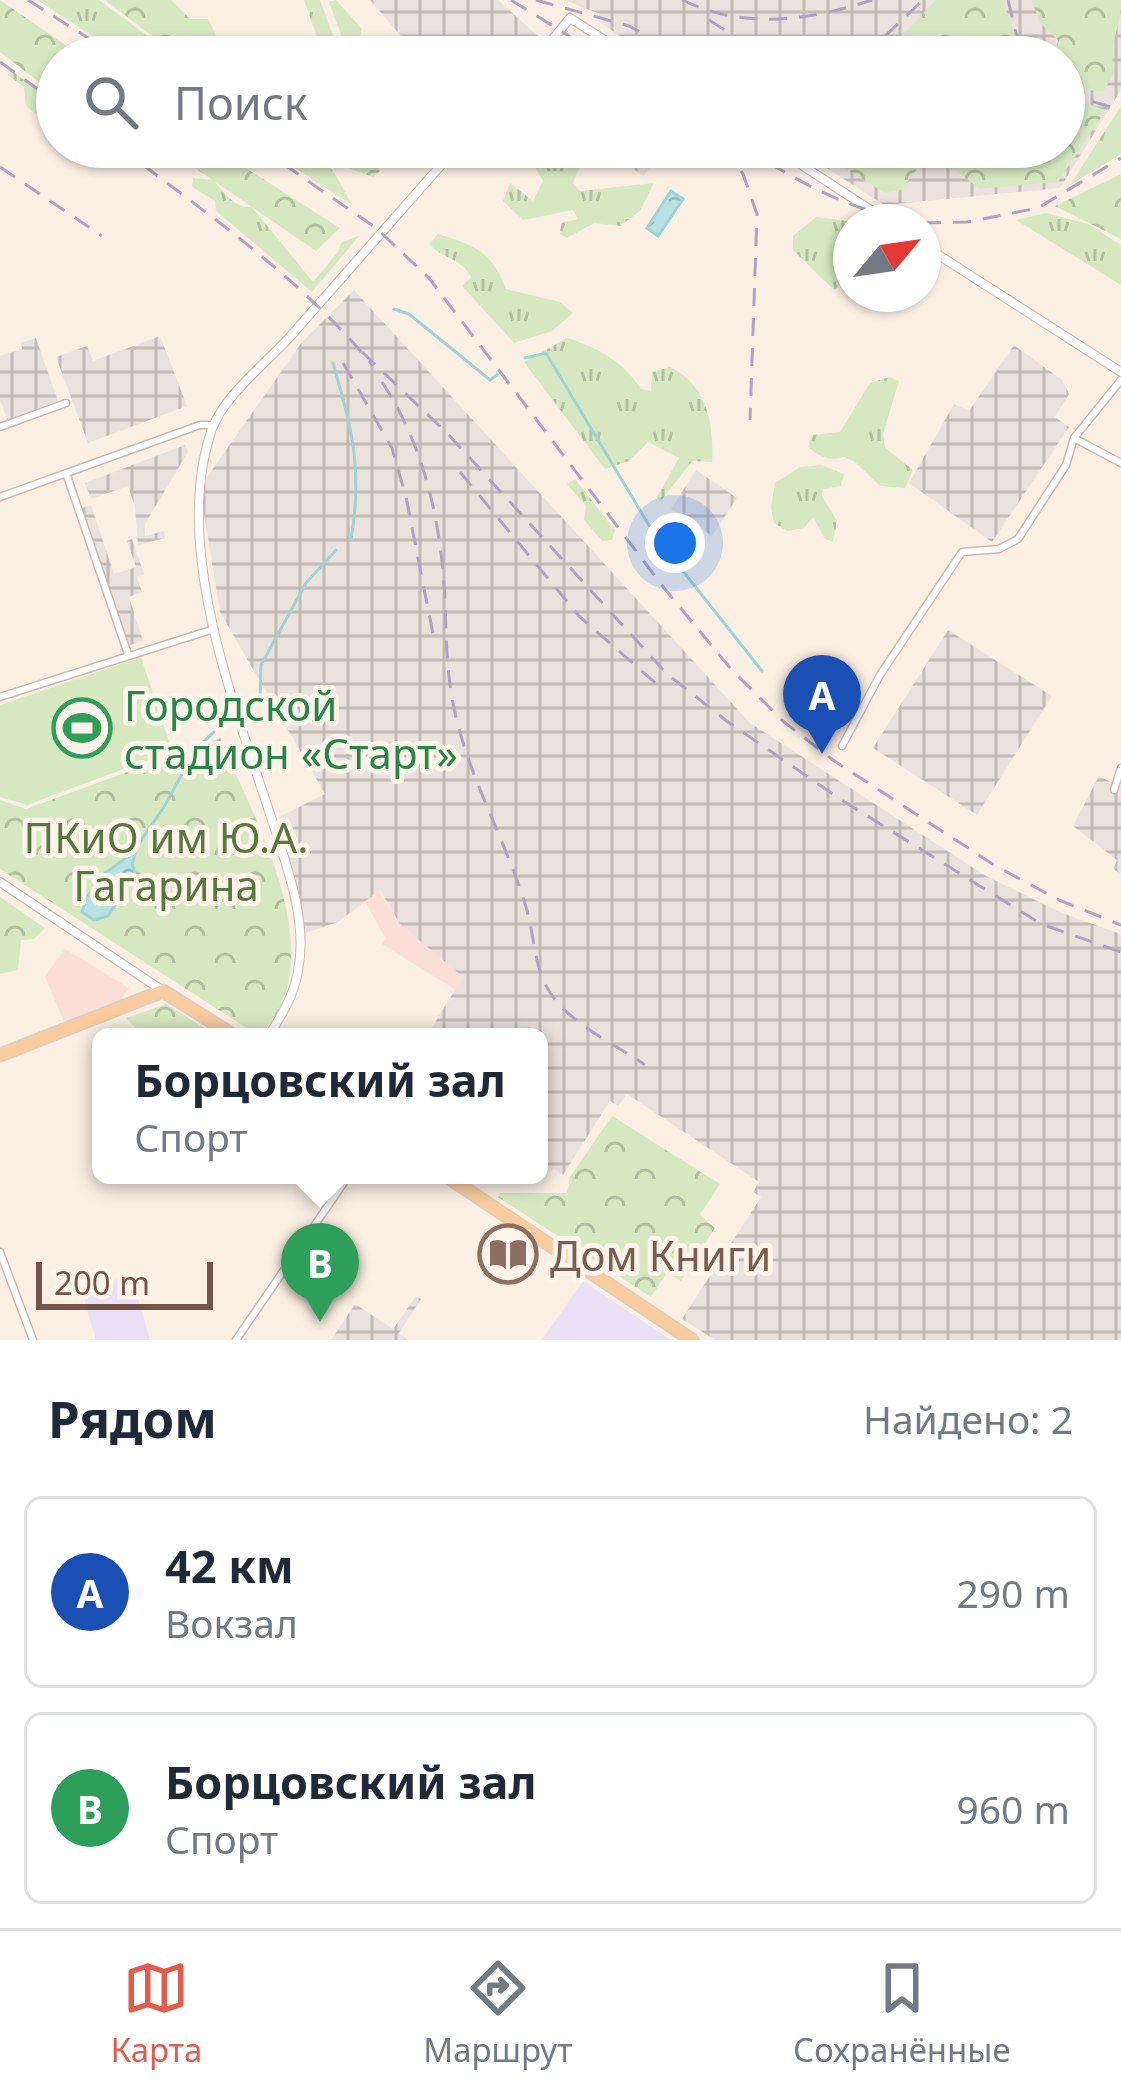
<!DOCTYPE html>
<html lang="ru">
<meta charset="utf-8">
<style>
:root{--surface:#fff;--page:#f6f6f7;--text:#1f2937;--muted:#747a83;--line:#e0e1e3;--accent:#e15c4c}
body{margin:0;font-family:"Noto Sans",sans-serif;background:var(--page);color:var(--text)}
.compass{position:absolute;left:833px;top:204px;width:108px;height:108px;border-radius:50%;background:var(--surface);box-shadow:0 3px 9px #0004;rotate:61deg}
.scale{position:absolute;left:36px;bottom:30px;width:177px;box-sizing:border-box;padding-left:12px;border:6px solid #72544a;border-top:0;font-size:33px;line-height:42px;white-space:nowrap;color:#72544a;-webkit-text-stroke:9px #fef3e9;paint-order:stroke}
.you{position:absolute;left:675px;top:543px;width:42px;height:42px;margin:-30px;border:9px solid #fff;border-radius:50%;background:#1a73e8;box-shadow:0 0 0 18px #1a73e833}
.badge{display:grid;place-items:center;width:78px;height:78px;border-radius:50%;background:var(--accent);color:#fff;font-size:39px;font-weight:700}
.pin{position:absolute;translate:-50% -99px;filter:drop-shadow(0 3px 6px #0008)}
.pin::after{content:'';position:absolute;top:63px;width:42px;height:36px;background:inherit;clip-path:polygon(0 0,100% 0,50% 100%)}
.popup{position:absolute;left:92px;top:1028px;width:456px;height:156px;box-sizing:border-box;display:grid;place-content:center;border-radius:18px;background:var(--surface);filter:drop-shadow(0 3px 9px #0005);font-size:39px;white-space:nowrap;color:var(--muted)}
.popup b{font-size:45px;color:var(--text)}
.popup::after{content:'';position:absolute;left:50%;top:100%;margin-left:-24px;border:24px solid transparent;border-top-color:var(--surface)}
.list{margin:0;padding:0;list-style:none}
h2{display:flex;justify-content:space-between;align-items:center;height:156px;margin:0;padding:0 48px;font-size:51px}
h2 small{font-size:39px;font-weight:400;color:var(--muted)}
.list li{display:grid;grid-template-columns:78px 1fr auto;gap:36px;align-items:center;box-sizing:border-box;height:192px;margin:0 24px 24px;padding:0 24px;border:3px solid var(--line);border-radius:18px}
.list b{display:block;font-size:45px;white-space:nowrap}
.list p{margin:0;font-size:39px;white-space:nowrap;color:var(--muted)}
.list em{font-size:39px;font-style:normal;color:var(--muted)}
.icon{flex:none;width:66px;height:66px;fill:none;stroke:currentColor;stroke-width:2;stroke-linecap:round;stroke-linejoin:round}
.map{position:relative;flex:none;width:1121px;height:1340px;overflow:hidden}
.search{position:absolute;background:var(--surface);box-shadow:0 3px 9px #0004;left:36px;right:36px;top:36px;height:132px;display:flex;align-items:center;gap:30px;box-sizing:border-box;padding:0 42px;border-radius:66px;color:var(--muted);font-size:45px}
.sheet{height:588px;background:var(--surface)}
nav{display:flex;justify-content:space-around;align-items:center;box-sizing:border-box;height:168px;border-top:3px solid var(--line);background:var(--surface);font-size:33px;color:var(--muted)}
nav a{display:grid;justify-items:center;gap:6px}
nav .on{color:var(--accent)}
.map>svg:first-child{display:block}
.commercial{fill:#fbded7}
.industrial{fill:url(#industrial-grid)}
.education{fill:#ece0f7}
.grass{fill:url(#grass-tufts)}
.forest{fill:url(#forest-crowns)}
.garden{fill:#d6e8c2}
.water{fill:url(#water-ripples);stroke:#9fd3d5;stroke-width:3}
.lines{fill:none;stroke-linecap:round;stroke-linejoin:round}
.stream{stroke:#9fd3d5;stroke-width:3}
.minor-casing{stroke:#ceb8ad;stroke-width:9}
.tertiary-casing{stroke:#ceb8ad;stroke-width:10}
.primary-casing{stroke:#d8cfcc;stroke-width:15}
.minor{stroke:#fff;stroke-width:6}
.tertiary{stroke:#fff;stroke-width:8}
.primary{stroke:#f8cc9d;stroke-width:12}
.rail{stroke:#b1a2c4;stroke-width:3;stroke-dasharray:18 12;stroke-linecap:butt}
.labels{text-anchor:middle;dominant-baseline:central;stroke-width:10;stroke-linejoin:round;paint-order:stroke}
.leisure-label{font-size:42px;fill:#27864d;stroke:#fef3e9;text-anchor:start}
.park-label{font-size:42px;fill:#587842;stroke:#fef3e9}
.education-label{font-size:42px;fill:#785e54;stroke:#fef3e9;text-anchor:start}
</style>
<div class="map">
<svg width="1121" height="1340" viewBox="0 0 1121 1340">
<defs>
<pattern id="industrial-grid" width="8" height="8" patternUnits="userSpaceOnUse" patternTransform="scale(3)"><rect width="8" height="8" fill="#ebe2de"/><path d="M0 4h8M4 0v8" fill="none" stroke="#c3bab6"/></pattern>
<pattern id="grass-tufts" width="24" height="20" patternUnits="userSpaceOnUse" patternTransform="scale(3)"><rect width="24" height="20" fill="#d6e8c2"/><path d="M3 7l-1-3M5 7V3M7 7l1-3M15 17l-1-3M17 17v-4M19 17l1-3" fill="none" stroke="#b2bfa0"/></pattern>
<pattern id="forest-crowns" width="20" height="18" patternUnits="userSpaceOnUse" patternTransform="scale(3)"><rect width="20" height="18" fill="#d6e8c2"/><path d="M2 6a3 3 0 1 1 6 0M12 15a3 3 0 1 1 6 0" fill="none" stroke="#b2bfa0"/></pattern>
<pattern id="water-ripples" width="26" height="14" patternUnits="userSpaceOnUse" patternTransform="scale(3)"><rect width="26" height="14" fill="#b8e2e4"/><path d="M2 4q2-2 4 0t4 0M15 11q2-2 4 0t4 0" fill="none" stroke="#9ababb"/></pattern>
</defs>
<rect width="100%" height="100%" fill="#fbefe3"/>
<path class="commercial" d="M379,890L400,924L463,977L456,990L382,944L385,938L365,901Z
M65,949L129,988L115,1008L66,1027L45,976Z"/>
<path class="industrial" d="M370,0H498L541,39L519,57H419Z
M564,0H1121V90L1060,188L884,205L794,147H1064V57H651L598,21L600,14Z
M599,147H663L644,176Z
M354,290L750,723L986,876L1062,913L1121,934V1340H715L682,1319L761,1197L753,1192L759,1182L627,1094L618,1106L610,1101L563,1175L554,1169L536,1181L528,1175H539V1037H426L463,977L400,924L380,890L338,922L305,933L279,817L325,794L220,612L202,501L207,477L302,342Z
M160,336L187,406L88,443L56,357L87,346L93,361Z
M36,338L58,401L7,420L0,399V356L22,349L21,343Z
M1014,345L1062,380L1069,394L1055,417L1069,427L992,542L909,483L954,404L969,411Z
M185,445L188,452L145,524V536L164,531L165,538L138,545L135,507L128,486L91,499L85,483Z
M696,470L737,498L712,536L671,509Z
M91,505L114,574L136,567L127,541L132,539L144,574L137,577L142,592L129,597L143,641L127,646L82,508Z
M948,630L1052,696L977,815L873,748Z
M1099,776L1121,787V874L1113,869L1117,860L1073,826Z
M416,1296L421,1299L399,1333L408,1340H331L355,1304L393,1329Z"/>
<path class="education" d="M131,1274L150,1340H96L82,1292Z
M583,1281L671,1340H542Z"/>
<path class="grass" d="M37,0H99L176,57H125Z
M304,0H320L341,57H324Z
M336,0L362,29L356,50L359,57H349L329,2Z
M11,70L57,106V131L26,106L24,87L8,75Z
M1121,106V154L1070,185Z
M263,147C321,147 326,155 352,205Z
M569,147L587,150L573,183L580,191L654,183L640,211L620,226L594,223L567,238L560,234L561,223L578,219L573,210L523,220L503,201L510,183L533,201L543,181L531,160L542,151L554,158Z
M193,178L214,180C224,193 234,208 252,207L313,282L338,252L341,243L360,235L312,292L216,211L215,201L192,187Z
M1046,213L1088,224L1121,245V285L1016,220Z
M816,217L855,222H851V245L836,258V270L844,282L834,290L793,250V236Z
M438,234C477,246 491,251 506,289L560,302L573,313L552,331L514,343L462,286L471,277C462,258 442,259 429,244Z
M567,338C597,347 624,362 641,389L651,391L652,372L670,367C707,385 714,423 712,462L692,461L660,502L657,497L679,458L648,442L629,461L605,469L524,362Z
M890,377L899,381L883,434L885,448L913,470L905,488L880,486L854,461L844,457C829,461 819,457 808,447L812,435L840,432L870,383Z
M821,465L844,474L841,486L823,489L822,496L837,521L833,542L825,539L813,517L804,528L787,531L774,523L771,507L775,483L800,467Z
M575,479L615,530L612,540L602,541L584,520L586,506L567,484Z"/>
<path class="forest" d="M0,0L83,57H57V96L0,52Z
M105,0H171L190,19H208L226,56L251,57H180Z
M936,0H1002L1024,57H881Z
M1031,0H1121C1121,30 1108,42 1114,73L1103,92L1083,89L1064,78V57H1055L1058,40L1041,24Z
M1064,97L1106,110L1058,182L980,189L956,171L924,160L901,190L885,193L810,147H1064Z
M127,147H213L340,228L316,251L176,155L152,164Z
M309,147H373L380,171L373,177L331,162Z
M1121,174V239L1055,206Z
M220,738C254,820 337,960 259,1036L0,869V800L26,809Z
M0,897L45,928L34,939L21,940L18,970L0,974Z
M166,1004L209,1031L205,1037H144L126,1018Z
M612,1116L720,1184L700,1215L715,1228L681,1281L667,1273L651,1297L498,1197L500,1193H567L570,1177Z"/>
<path class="garden" d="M141,657L172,751L27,805L0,797V705Z"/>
<path class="water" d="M671,191L683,199L658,236L647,228Z
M136,851L132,864L135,873L108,916L94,920L82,912L87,897L105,873Z"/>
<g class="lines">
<path class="stream" d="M394,309L409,314L490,380L497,375
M525,358L546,353L656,537L762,671
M333,363C352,430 363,469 351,540
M241,703L260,695L261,665L306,583L336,550
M134,854C142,835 155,822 165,805C181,778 190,752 214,732"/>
<g class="minor-casing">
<path id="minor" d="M0,427L66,403
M1074,438L1121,463
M66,473L128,654
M0,497L200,425H213
M0,697L214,629
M842,746L880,675L962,552L999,549L1018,539L1066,465L1074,438L1121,380
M1114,790L1121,768
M0,1252L33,1340
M236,1340L349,1175"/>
</g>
<g class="tertiary-casing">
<path id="tertiary" d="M538,57L570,18L631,57
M774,147L889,222
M923,245L1121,372
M0,882L163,991
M268,1037C281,1016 294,996 298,971C308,921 287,867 272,820C235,706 171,546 212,429C224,396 264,365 288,339C345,275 401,211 457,147"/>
</g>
<g class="primary-casing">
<path id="primary" d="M0,1055L163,991L236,1037
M445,1175L692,1340"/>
</g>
<use href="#minor" class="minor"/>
<use href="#tertiary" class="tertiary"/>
<use href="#primary" class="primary"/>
<path class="rail" d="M28,0L118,57
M511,0L603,57
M536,0L629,26L687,57
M682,0C745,30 808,21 872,0
M1008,0L1016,33L1028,57
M709,20L767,57
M863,57L923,0
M0,62L57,103
M1064,93L1121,110
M119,147C209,215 301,278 373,366
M259,147L376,228L429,278L664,588L731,669L784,722L833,760L994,865L1059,900L1121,925
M723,147L743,174L757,214L750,420
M744,147C799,183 850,210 914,222
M0,167L102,236
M923,223L967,222L1038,208L1121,158
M362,352L448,434L667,674L728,722L840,799L1041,924L1121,952
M343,363L392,448L406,497L434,639
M382,382C425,447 441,523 445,599C446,630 446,660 451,691C462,767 504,834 526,907C535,936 533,967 551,994C572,1025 615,1044 645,1065
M460,472L579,616L660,687"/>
</g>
<defs>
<g id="stadium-ring" transform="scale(3)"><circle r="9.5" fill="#fef3e9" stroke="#2e9e5b" stroke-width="1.5"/><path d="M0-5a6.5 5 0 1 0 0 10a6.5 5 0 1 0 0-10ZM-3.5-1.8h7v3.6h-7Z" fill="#2e9e5b"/></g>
<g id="library-ring" transform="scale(3)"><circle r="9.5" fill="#fef3e9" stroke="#8d6e63" stroke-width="1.5"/><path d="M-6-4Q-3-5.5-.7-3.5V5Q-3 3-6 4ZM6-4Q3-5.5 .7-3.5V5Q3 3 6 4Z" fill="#8d6e63"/></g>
</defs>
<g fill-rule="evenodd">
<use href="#stadium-ring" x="82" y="728"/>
<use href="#library-ring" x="508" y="1254"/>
</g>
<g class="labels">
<g class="leisure-label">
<text x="124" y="704">Городской<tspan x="124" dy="48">стадион «Старт»</tspan></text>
</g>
<g class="park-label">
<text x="166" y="836">ПКиО им Ю.А.<tspan x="166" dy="48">Гагарина</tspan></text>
</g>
<g class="education-label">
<text x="550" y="1254">Дом Книги</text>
</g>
</g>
</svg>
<svg class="compass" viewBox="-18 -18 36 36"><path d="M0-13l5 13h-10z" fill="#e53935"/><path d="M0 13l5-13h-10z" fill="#747a83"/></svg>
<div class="scale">200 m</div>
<div class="you"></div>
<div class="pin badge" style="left:822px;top:754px;background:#1a4fb4">A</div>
<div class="pin badge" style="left:320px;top:1322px;background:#2e9e5b">B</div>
<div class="popup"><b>Борцовский зал</b>Спорт</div>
<div class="search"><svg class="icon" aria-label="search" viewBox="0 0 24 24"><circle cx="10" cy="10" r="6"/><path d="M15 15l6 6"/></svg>Поиск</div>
</div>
<section class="sheet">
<h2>Рядом<small>Найдено: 2</small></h2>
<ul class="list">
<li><span class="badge" style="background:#1a4fb4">A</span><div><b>42 км</b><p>Вокзал</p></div><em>290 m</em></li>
<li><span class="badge" style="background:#2e9e5b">B</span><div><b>Борцовский зал</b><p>Спорт</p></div><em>960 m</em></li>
</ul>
</section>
<nav>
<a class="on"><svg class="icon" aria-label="map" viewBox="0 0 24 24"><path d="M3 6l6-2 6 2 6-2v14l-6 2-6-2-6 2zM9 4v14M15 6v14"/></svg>Карта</a>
<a><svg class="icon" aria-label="directions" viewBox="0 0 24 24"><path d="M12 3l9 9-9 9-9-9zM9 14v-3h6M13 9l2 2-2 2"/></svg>Маршрут</a>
<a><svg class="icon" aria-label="saved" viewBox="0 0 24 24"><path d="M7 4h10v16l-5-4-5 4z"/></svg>Сохранённые</a>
</nav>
